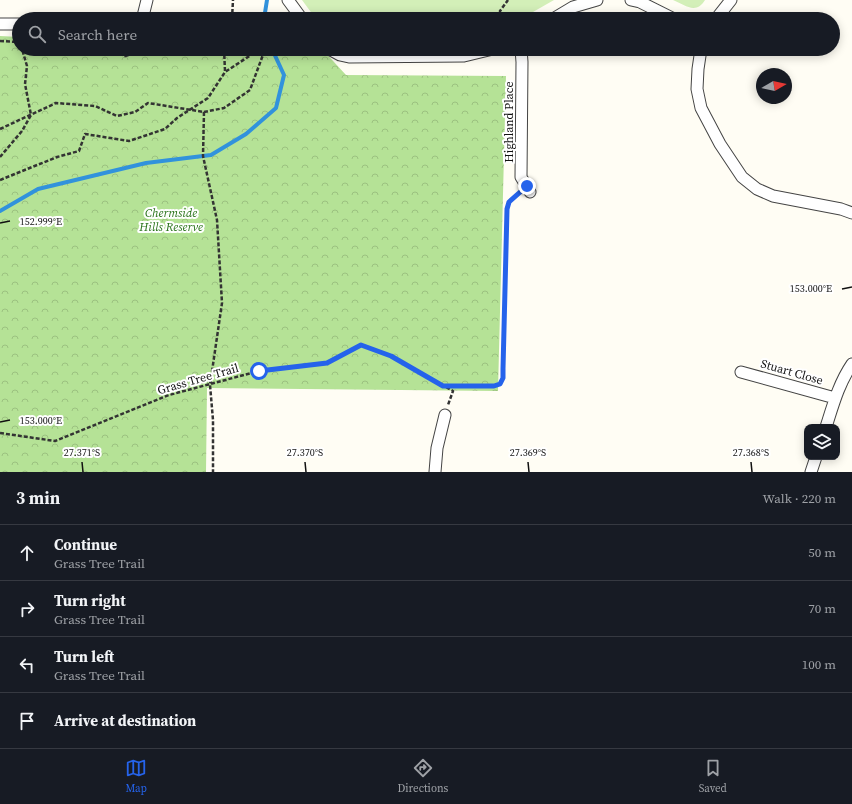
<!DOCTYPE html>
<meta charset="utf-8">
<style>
:root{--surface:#171b24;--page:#20242c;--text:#f1f3f6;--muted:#9ea1a6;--line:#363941;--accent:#2563eb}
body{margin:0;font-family:"Source Serif 4",serif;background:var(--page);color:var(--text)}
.controls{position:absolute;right:12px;bottom:12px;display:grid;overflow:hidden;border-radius:8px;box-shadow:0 2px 10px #0003}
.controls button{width:36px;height:36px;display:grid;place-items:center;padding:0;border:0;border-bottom:1px solid var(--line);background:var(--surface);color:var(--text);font:20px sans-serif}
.compass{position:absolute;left:756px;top:68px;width:36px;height:36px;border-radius:50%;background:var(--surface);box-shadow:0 2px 10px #0003;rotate:81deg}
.stop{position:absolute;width:12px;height:12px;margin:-9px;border:3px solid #2563eb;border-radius:50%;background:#fff}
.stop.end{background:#2563eb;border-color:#fff;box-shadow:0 1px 4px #0008}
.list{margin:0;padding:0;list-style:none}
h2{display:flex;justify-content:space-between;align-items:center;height:52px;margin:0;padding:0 16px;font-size:17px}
h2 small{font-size:13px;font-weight:400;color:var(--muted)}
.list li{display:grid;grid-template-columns:26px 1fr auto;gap:12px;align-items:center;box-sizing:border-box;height:56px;padding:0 16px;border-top:1px solid var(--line)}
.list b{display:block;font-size:15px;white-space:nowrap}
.list p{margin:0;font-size:13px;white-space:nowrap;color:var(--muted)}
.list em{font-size:13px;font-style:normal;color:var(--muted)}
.icon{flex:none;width:22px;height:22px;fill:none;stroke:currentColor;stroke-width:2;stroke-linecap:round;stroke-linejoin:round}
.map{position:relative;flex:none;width:852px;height:472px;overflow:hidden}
.search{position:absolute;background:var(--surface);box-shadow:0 2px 10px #0003;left:12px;right:12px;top:12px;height:44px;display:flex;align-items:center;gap:10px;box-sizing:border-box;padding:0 14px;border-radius:22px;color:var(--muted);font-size:15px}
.sheet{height:276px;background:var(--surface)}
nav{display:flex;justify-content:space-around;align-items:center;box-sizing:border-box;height:56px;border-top:1px solid var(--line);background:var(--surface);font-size:11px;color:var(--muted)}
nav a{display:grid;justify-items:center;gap:2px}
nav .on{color:var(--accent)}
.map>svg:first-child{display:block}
.forest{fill:url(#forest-crowns)}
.park{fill:#d3efb8}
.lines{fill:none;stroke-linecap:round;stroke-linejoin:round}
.stream{stroke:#3192dc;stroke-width:4}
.minor-casing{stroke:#444;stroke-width:13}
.path{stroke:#333;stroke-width:2.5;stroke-dasharray:4 2;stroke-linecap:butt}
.minor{stroke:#fff;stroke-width:11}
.route{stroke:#2563eb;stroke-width:5}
.ticks{fill:none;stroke:#111;stroke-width:1.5}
.labels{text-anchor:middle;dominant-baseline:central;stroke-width:4;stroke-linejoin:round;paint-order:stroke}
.street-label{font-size:12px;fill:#111;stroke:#fff}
.park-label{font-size:12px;font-style:italic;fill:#277218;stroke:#fff}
.ticks-label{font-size:10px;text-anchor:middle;fill:#111;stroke:#fff;stroke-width:4;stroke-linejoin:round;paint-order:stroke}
</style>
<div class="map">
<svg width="852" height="472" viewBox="0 0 852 472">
<defs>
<pattern id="forest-crowns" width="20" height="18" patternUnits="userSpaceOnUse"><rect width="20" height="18" fill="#b5e296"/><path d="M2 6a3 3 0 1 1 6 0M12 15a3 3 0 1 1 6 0" fill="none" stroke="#9bc180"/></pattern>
</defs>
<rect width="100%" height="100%" fill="#fffdf4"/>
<path class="forest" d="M0,36L19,37V49H322L346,75L506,76L498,391L207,388L206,472H0Z"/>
<path class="park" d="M302,0H554L526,16L524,19H316Z
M673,0H705C696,15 685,5 673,0Z"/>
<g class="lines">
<path class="stream" d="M264,19L267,0
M0,211L38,189L146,163L211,155L246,134L276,108L284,75L272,49"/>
<g class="minor-casing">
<path id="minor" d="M288,0L302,19
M631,0L640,2L674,19
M140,19L143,16L147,0
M553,19L573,7L597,0
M716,19L731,0
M0,24H19
M329,49L340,55L349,57L464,56L493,49
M521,49L522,62L521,177L530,192
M701,49L698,69L697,89L701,108L720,144L742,177L757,189L773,196L841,209L852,213
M741,372L835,398
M826,427C833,405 839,383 852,364
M435,472L437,448L445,415
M811,472L816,457"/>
</g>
<path class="path" d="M232,19L233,0
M501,19L500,11L508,0
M0,41L19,42
M108,49L125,56L149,49
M224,49L225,71
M204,112L203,156L217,220L222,303L210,385L213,420V472
M0,129L56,103L95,106L117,116L135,112L148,103L204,112L224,108L250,90L264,52L267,49
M0,157L22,131L31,115L25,84L27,66L22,49
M0,180L57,157L79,151L85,134L129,141L165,129L177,118L208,98L225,72L254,53L264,52
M444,386H494L500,384L503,378L507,209L509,202L519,193
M0,433L55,441L169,395L259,371L327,363L361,345L391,356L453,391L448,405"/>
<use href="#minor" class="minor"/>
</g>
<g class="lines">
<path class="route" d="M259,371L327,363L361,345L391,356L443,386H494L500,384L503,378V369L507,209L509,202L527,186"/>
</g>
<path class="ticks" d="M0,223L10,221M842,289L852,287M0,422L10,420M82,462L83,472M305,462L306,472M528,462L529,472M751,462L752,472"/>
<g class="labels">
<g class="street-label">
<text transform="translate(509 122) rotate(-90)">Highland Place</text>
<text transform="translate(792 372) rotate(16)">Stuart Close</text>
<text transform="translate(198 379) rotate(-16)">Grass Tree Trail</text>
</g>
<g class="park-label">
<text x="171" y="213">Chermside<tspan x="171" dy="14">Hills Reserve</tspan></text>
</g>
</g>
<g class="ticks-label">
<text x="41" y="225">152.999°E</text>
<text x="811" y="292">153.000°E</text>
<text x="41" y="424">153.000°E</text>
<text x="82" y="456">27.371°S</text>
<text x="305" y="456">27.370°S</text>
<text x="528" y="456">27.369°S</text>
<text x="751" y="456">27.368°S</text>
</g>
</svg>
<div class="controls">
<button><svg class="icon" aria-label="layers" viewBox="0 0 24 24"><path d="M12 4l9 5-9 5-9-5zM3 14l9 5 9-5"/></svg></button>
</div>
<svg class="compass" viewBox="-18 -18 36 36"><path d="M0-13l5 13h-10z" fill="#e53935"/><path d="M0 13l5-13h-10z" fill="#9ea1a6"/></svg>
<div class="stop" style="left:259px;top:371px"></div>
<div class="stop end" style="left:527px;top:186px"></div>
<div class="search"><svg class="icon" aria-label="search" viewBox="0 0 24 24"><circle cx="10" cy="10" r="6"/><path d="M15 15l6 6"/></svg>Search here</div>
</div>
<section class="sheet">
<h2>3 min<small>Walk · 220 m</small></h2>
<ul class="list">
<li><svg class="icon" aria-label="ahead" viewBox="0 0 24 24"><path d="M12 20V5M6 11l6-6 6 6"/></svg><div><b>Continue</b><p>Grass Tree Trail</p></div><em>50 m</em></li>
<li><svg class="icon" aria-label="right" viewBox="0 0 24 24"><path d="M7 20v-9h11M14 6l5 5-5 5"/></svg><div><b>Turn right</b><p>Grass Tree Trail</p></div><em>70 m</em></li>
<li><svg class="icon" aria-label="left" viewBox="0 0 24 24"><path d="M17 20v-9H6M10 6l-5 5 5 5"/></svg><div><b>Turn left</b><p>Grass Tree Trail</p></div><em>100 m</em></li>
<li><svg class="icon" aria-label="arrive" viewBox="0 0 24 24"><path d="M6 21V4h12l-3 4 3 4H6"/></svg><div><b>Arrive at destination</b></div></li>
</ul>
</section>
<nav>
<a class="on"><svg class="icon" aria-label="map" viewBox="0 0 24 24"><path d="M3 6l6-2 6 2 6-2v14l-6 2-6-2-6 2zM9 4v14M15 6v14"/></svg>Map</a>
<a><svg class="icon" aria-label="directions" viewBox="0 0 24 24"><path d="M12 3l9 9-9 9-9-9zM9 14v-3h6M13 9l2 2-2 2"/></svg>Directions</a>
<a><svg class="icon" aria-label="saved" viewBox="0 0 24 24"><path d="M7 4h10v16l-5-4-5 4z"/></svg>Saved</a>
</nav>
